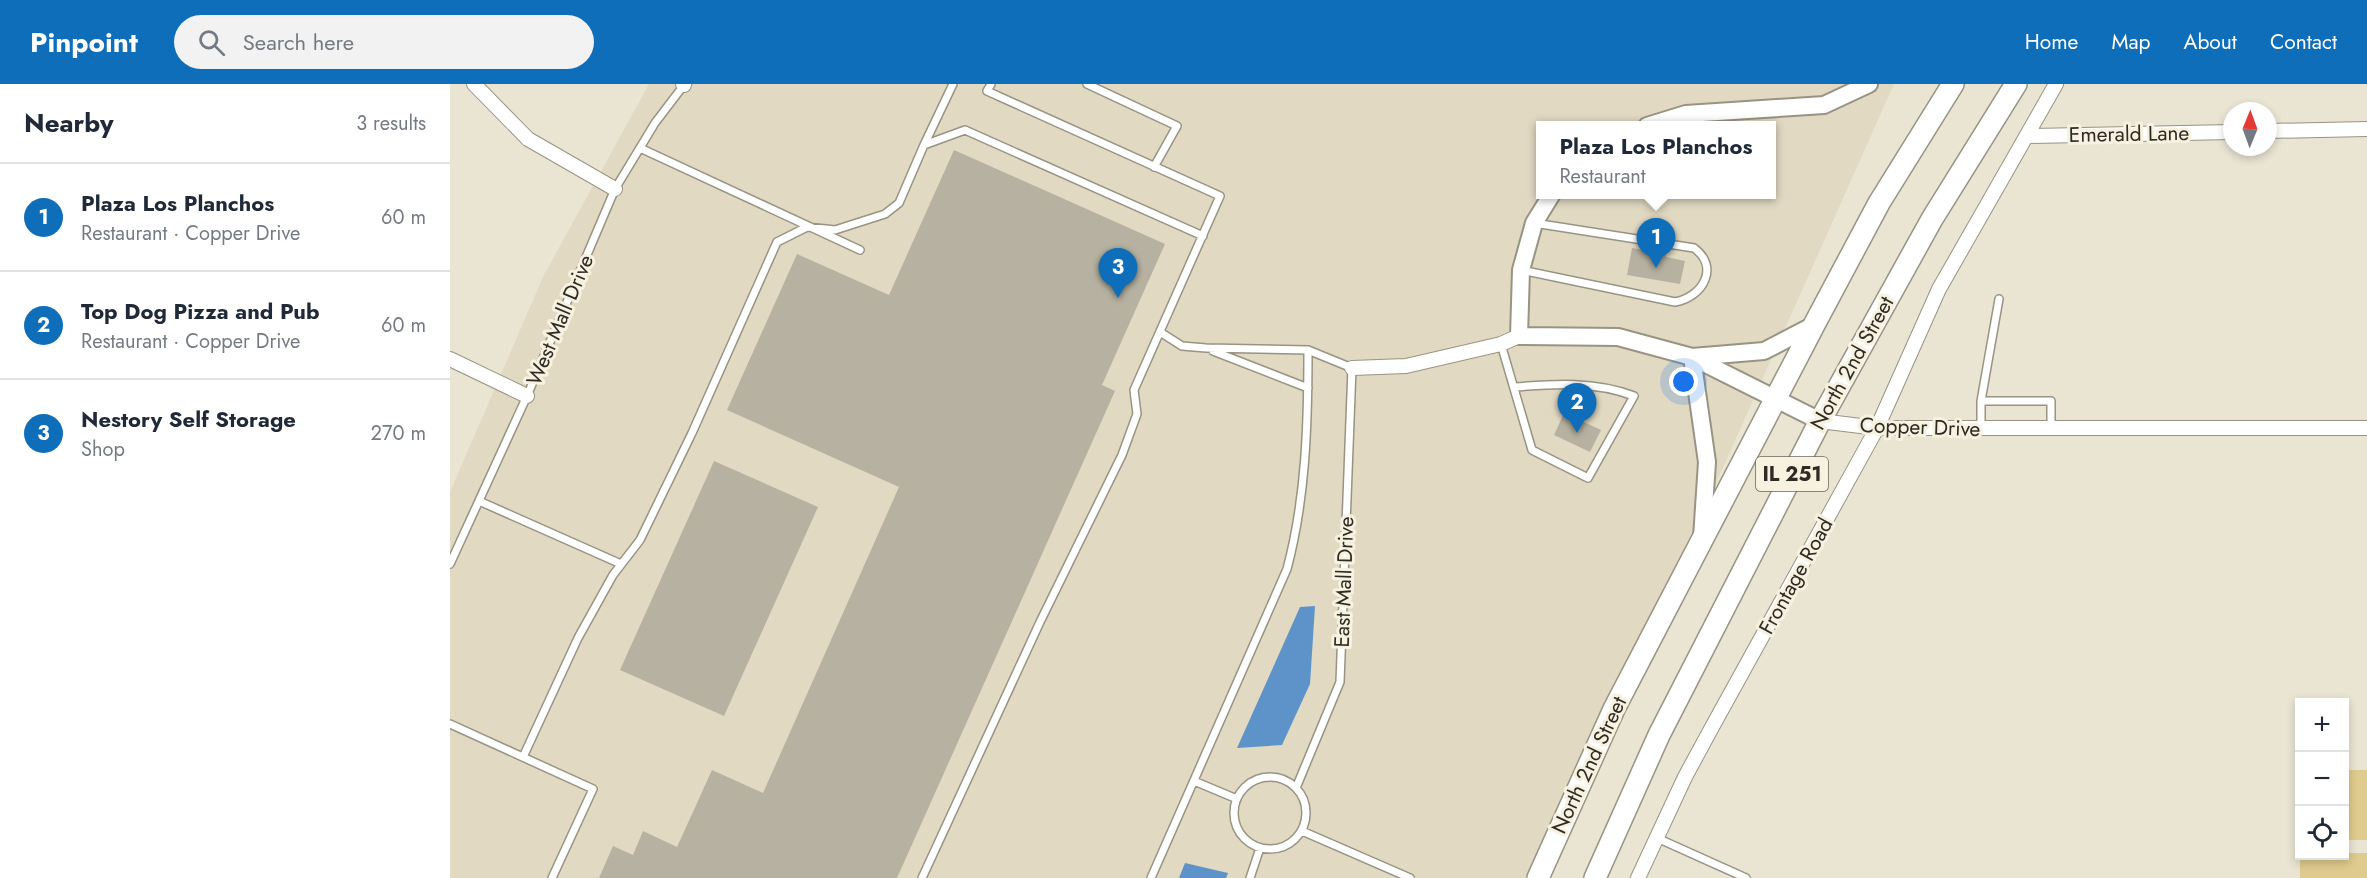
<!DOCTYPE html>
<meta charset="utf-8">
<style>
:root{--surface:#fff;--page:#f2f2f3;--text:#1f2937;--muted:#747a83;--line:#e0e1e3;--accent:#0e6eba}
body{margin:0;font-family:Jost,sans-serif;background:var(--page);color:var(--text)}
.controls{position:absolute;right:18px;bottom:18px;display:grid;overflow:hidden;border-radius:0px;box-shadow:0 3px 9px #0003}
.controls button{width:54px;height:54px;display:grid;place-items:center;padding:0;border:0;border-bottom:2px solid var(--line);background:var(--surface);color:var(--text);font:30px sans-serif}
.compass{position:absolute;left:1773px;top:18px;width:54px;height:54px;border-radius:50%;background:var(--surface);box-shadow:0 3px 9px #0003;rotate:1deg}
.you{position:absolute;left:1234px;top:298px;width:21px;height:21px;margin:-15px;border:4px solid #fff;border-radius:50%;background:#1a73e8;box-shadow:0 0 0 9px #1a73e833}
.badge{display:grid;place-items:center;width:39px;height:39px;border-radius:50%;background:var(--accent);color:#fff;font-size:20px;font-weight:700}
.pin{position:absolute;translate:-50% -50px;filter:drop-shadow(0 2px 3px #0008)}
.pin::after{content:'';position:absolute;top:32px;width:21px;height:18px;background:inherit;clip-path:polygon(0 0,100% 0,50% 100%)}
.popup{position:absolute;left:1086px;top:37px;width:240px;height:78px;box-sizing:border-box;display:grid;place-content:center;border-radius:0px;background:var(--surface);filter:drop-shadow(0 2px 4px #0005);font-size:20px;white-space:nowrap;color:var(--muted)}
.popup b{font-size:22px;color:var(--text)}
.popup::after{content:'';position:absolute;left:50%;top:100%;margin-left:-12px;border:12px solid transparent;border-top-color:var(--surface)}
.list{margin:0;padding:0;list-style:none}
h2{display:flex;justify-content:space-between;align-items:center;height:78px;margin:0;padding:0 24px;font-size:26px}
h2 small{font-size:20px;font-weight:400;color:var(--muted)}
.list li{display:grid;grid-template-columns:39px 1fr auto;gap:18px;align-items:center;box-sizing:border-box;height:108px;padding:0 24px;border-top:2px solid var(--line)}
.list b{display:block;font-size:22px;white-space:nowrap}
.list p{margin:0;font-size:20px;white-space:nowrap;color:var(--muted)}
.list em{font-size:20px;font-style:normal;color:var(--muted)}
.icon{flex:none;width:33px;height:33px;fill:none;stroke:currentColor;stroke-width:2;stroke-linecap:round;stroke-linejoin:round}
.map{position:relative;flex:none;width:1917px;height:794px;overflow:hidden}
header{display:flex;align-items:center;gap:36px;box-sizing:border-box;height:84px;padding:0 30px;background:var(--accent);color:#fff}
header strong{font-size:28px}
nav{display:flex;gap:33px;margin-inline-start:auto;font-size:21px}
.search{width:420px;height:54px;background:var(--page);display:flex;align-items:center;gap:15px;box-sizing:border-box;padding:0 21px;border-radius:33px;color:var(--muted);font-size:22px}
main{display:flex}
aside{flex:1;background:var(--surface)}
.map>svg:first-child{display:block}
.built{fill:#e1d9c2;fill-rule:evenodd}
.green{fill:#dfcb8d}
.water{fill:#5e93c9}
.building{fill:#b7b1a1}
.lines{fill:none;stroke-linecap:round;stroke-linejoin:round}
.service-casing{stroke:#989383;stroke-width:10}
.minor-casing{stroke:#989383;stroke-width:16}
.tertiary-casing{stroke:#989383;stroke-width:20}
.primary-casing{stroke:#989383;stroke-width:24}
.service{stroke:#fff;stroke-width:7}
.minor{stroke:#fff;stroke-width:14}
.tertiary{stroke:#fff;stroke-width:16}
.primary{stroke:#fff;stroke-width:21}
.labels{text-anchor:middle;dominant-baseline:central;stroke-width:6;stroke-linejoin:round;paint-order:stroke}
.shield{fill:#f7f1e0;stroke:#6a665d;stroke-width:1.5}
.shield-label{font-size:20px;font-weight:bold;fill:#2e2b25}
.street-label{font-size:21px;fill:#2e2b25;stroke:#f7f1e0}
</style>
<header>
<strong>Pinpoint</strong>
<div class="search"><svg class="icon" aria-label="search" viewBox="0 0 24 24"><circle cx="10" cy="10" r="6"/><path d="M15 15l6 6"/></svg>Search here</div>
<nav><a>Home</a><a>Map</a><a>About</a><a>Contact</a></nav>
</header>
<main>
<aside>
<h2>Nearby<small>3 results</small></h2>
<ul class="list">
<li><span class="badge">1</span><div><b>Plaza Los Planchos</b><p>Restaurant · Copper Drive</p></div><em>60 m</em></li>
<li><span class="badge">2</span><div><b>Top Dog Pizza and Pub</b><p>Restaurant · Copper Drive</p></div><em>60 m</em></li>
<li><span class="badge">3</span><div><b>Nestory Self Storage</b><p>Shop</p></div><em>270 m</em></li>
</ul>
</aside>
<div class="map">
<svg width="1917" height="794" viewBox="0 0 1917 794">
<rect width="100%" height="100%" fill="#eae4d3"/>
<path class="built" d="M199,0H1444L1090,794H0V408L94,191ZM1090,42H1322V110H1090Z"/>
<path class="green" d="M1895,686H1917V756H1895Z
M1895,769H1917V794H1850V772H1894Z"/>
<path class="water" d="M865,522L860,600L832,661L787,664L850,523Z
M735,779L778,789L776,794H729Z"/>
<path class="building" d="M504,66L715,160L652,301L665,307L447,794H149L163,762L183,771L193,747L227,763L262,686L313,709L449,403L277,326L347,170L439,211Z
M1182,164L1216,170V173L1235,177L1230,200L1177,191Z
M1114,329L1151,346L1140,368L1104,351Z
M264,377L368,423L274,632L170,586Z"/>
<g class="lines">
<g class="service-casing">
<path id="service" d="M637,0L727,42L704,83
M474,61L503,0
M190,64L410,166
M1071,186L1225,218C1253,213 1270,183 1244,164L1084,139
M710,248L732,262L756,264L858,266L902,284L890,598L846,704
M1051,260L1082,366L1138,394L1184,312C1145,297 1104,300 1064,303
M763,267L858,304
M1531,317H1601V345
M1531,345V317L1549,215
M29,417L171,480
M0,480L77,312L165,105L205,39L234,1
M0,640L143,705L102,794
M73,673L128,554L163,491L190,456L242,349L327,158L357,143L385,146L435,130L449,119L474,61L515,46L753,152
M784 729a36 36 0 1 1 72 0a36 36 0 1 1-72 0Z
M744,697L787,715
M852,747L960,794
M1207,754L1296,794
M472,794L590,538L672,371L687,330L684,306L770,112L537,7L541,0
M701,794L837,485C856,414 858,339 858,266
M800,794L810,764"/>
</g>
<g class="minor-casing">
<path id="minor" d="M24,0L78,55L165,105
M233,0L234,1
M1818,47L1917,45
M1577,52L1782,48
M0,275L77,312
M902,284L956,282L1051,260L1069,252
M1370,337L1427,344H1917
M1188,794L1235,693L1261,645L1427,344L1489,205L1606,0"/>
</g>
<g class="tertiary-casing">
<path id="tertiary" d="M1197,42L1236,30L1374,21L1419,0
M1102,110L1084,139L1071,186L1069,252L1168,253L1242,273L1370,337
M1252,454L1257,378L1242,273L1314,267L1364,241"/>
</g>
<g class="primary-casing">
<path id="primary" d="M1088,794L1164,625L1364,241L1429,119L1503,0
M1145,794L1209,651L1370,337L1482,135L1566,0"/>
</g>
<use href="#service" class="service"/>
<use href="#minor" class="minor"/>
<use href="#tertiary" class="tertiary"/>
<use href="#primary" class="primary"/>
</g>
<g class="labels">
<rect class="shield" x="1306" y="373" width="72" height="34" rx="4.5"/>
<g class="shield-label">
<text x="1342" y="390">IL 251</text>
</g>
<g class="street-label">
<text transform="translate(1679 50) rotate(-1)">Emerald Lane</text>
<text transform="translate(110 236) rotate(-67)">West Mall Drive</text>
<text transform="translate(1402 279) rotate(-61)">North 2nd Street</text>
<text transform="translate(1470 343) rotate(2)">Copper Drive</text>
<text transform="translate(1346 492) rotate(-61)">Frontage Road</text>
<text transform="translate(894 498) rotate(-88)">East Mall Drive</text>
<text transform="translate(1139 681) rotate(-65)">North 2nd Street</text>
</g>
</g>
</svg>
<div class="controls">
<button>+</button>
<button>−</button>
<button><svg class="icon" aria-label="locate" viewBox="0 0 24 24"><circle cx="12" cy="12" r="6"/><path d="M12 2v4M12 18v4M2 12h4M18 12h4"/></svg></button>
</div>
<svg class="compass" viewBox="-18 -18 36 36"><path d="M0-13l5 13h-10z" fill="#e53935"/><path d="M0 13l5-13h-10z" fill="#747a83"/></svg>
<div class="you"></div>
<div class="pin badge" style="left:1206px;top:184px">1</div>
<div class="popup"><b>Plaza Los Planchos</b>Restaurant</div>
<div class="pin badge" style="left:1127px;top:349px">2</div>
<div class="pin badge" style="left:668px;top:214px">3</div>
</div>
</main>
